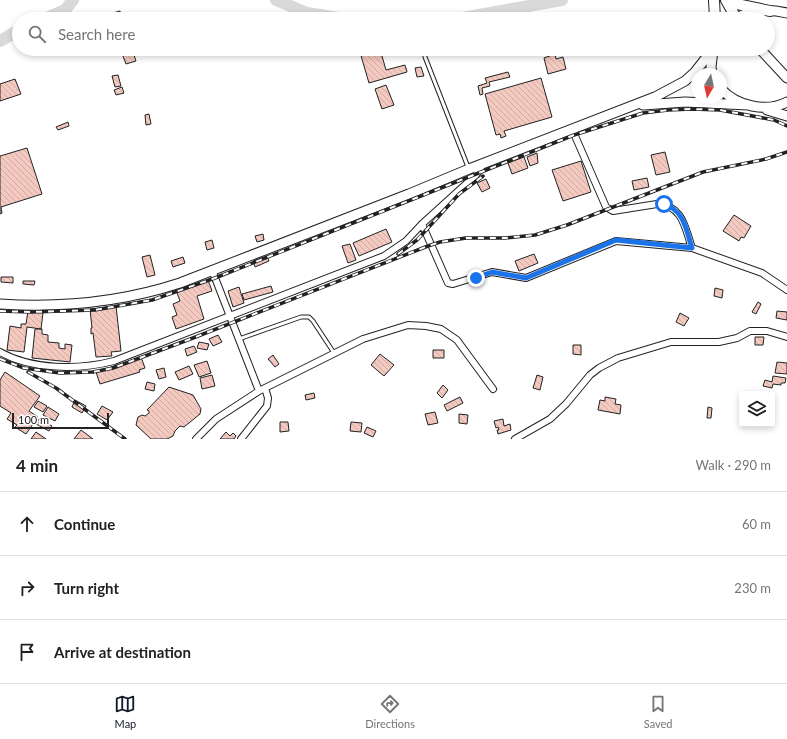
<!DOCTYPE html>
<meta charset="utf-8">
<style>
:root{--surface:#fff;--page:#f6f6f6;--text:#202124;--muted:#757577;--line:#e0e0e0;--accent:#111827}
body{margin:0;font-family:Lato,sans-serif;background:var(--page);color:var(--text)}
.controls{position:absolute;right:12px;bottom:12px;display:grid;overflow:hidden;border-radius:4px;box-shadow:0 2px 6px #0003}
.controls button{width:36px;height:36px;display:grid;place-items:center;padding:0;border:0;border-bottom:1px solid var(--line);background:var(--surface);color:var(--text);font:20px sans-serif}
.compass{position:absolute;left:691px;top:68px;width:36px;height:36px;border-radius:50%;background:var(--surface);box-shadow:0 2px 6px #0003;rotate:189deg}
.scale{position:absolute;left:12px;bottom:10px;width:97px;box-sizing:border-box;padding-left:4px;border:2px solid #222;border-top:0;font-size:11px;line-height:14px;white-space:nowrap;color:#222;-webkit-text-stroke:3px #fff;paint-order:stroke}
.stop{position:absolute;width:12px;height:12px;margin:-9px;border:3px solid #1a73e8;border-radius:50%;background:#fff}
.stop.end{background:#1a73e8;border-color:#fff;box-shadow:0 1px 4px #0008}
.list{margin:0;padding:0;list-style:none}
h2{display:flex;justify-content:space-between;align-items:center;height:52px;margin:0;padding:0 16px;font-size:17px}
h2 small{font-size:13px;font-weight:400;color:var(--muted)}
.list li{display:grid;grid-template-columns:26px 1fr auto;gap:12px;align-items:center;box-sizing:border-box;height:64px;padding:0 16px;border-top:1px solid var(--line)}
.list b{display:block;font-size:15px;white-space:nowrap}
.list em{font-size:13px;font-style:normal;color:var(--muted)}
.icon{flex:none;width:22px;height:22px;fill:none;stroke:currentColor;stroke-width:2;stroke-linecap:round;stroke-linejoin:round}
.map{position:relative;flex:none;width:787px;height:439px;overflow:hidden}
.search{position:absolute;background:var(--surface);box-shadow:0 2px 6px #0003;left:12px;right:12px;top:12px;height:44px;display:flex;align-items:center;gap:10px;box-sizing:border-box;padding:0 14px;border-radius:22px;color:var(--muted);font-size:15px}
.sheet{height:244px;background:var(--surface)}
nav{display:flex;justify-content:space-around;align-items:center;box-sizing:border-box;height:56px;border-top:1px solid var(--line);background:var(--surface);font-size:11px;color:var(--muted)}
nav a{display:grid;justify-items:center;gap:2px}
nav .on{color:var(--accent)}
.map>svg:first-child{display:block}
.lines{fill:none;stroke-linecap:round;stroke-linejoin:round}
.river{stroke:#d9d9d9;stroke-width:12}
.building{fill:url(#building-back-hatch);stroke:#222}
.service-casing{stroke:#222;stroke-width:5}
.minor-casing{stroke:#222;stroke-width:8}
.primary-casing{stroke:#222;stroke-width:11}
.trunk-casing{stroke:#222;stroke-width:12}
.service{stroke:#fff;stroke-width:3}
.minor{stroke:#fff;stroke-width:6}
.primary{stroke:#fff;stroke-width:9}
.trunk{stroke:#fff;stroke-width:10}
.rail-casing{stroke:#222;stroke-width:3.5}
.rail{stroke:#fff;stroke-width:2;stroke-dasharray:6;stroke-linecap:butt}
.route{stroke:#1a73e8;stroke-width:5}
</style>
<div class="map">
<svg width="787" height="439" viewBox="0 0 787 439">
<defs>
<pattern id="building-back-hatch" width="6" height="6" patternUnits="userSpaceOnUse"><rect width="6" height="6" fill="#f3c9c0"/><path d="M-1 5l2 2M0 0l6 6M5-1l2 2" fill="none" stroke="#d0aca5"/></pattern>
</defs>
<rect width="100%" height="100%" fill="#fff"/>
<g class="lines">
<path class="river" d="M276,0L307,13L345,19
M44,19L65,10L73,0
M457,19L562,0
M0,41L19,30"/>
</g>
<path class="building" d="M120,11L122,19H110L109,14Z
M127,49H132L136,61L126,64L121,51Z
M359,49H380L386,70L405,65L407,72L369,83Z
M555,54L556,59L563,57L566,69L548,74L544,58Z
M421,67L424,76L417,77L415,68Z
M508,72L510,77L489,82L490,86L482,88L483,94L480,95L478,86L487,83L485,78Z
M118,75L121,86L115,87L112,76Z
M541,78L552,117L504,131L506,136L501,138L500,134L496,135L485,94Z
M15,79L21,94L0,101V84Z
M386,85L394,105L382,109L375,89Z
M122,87L124,93L116,95L114,90Z
M149,114L151,124L146,125L145,115Z
M68,122L69,126L58,130L56,127Z
M27,148L42,194L1,207L2,213L0,214V156Z
M665,152L670,172L656,175L651,155Z
M537,153L538,163L530,166L527,157Z
M524,157L528,168L512,174L508,163Z
M581,161L591,192L563,201L552,170Z
M647,178L649,187L634,190L632,181Z
M486,179L490,188L482,192L477,183Z
M734,215L751,226L744,238L741,237L739,241L723,231Z
M386,229L392,242L359,256L353,243Z
M263,234L264,240L257,242L255,236Z
M212,240L214,248L207,250L205,242Z
M350,244L356,260L348,263L342,246Z
M534,254L538,263L519,271L515,261Z
M150,255L155,275L147,277L142,257Z
M267,256L269,261L255,267L253,261Z
M183,257L185,263L173,267L171,261Z
M1,277H13V283L1,282Z
M208,280L212,291L197,296L204,319L176,329L172,317L177,315L173,304L180,301L176,290Z
M23,281H35L34,285L23,284Z
M271,286L273,292L244,300L242,294Z
M239,287L244,303L233,307L228,291Z
M715,288L723,290L722,298L714,296Z
M758,302L761,304L756,314L752,312Z
M116,306L121,351L111,352L112,356L96,357L93,333L91,334V328H92L90,309Z
M28,311L43,313L41,329L27,327L24,352L7,350L10,326L21,328V324H26Z
M777,311L787,312V320L776,318Z
M680,313L689,318L684,326L676,322Z
M35,329H42V334L48,335V342L59,343V348L65,349V344L72,345L70,362L32,358Z
M218,335L222,342L213,346L209,339Z
M755,337H764L763,345H755Z
M199,342L209,344L207,350L197,348Z
M573,345H581V355L573,354Z
M194,346L197,352L187,356L185,349Z
M433,350H444V358H433Z
M380,354L394,365L384,376L371,365Z
M273,355L279,364L275,367L268,359Z
M141,357L145,368L139,370L140,372L100,384L96,372Z
M207,361L211,373L199,377L194,365Z
M777,362L787,363V374L775,373Z
M189,366L193,374L179,380L175,372Z
M164,368L166,377L159,379L156,370Z
M5,372L40,396L29,411L38,417L26,434L15,427L17,425L7,419L11,413L0,406V380Z
M212,375L215,386L202,389L200,378Z
M537,375L543,377L540,390L533,388Z
M773,376L786,378L785,383H781V385L773,384L772,388L763,386L765,380L772,382Z
M147,382L155,384L154,391L145,389Z
M443,385L448,390L442,398L437,393Z
M169,387L193,395L201,409L200,414L184,427L180,426L175,431L173,436L167,439H151L136,425L138,417L142,415L145,416L149,413V411L147,410Z
M314,393L315,398L306,400L305,395Z
M460,397L463,403L447,411L444,405Z
M605,397L616,399L615,404L621,405L620,414L598,410L600,400L605,401Z
M75,400L86,406L82,413L72,407Z
M38,401L47,406L43,412L34,407Z
M102,406L113,412L107,420L97,414Z
M48,407L59,414L55,421L43,415Z
M708,407L712,408L711,418H707Z
M435,412L438,423L428,425L425,414Z
M459,414L468,415L467,424L459,423Z
M39,419L52,426L49,431L36,424Z
M503,419L504,426L510,424L511,430L498,434L497,430H499L498,427L496,428L494,421Z
M280,422H288L289,431L280,432Z
M351,422L362,423L361,432L350,431Z
M367,427L376,431L373,437L364,433Z
M81,430L93,439H74Z
M36,432L46,439H31Z
M226,432L230,436L233,433L236,436L234,439H220Z"/>
<g class="lines">
<g class="service-casing">
<path id="service" d="M425,57L468,167
M239,339L301,317H309L313,321L334,353"/>
</g>
<g class="minor-casing">
<path id="minor" d="M572,129L606,207L613,211L657,204C683,205 685,228 692,248L762,273L787,290
M422,224L448,283L453,284L492,272L526,278L616,241L692,248
M212,270L259,391
M0,352C32,370 79,370 114,361L384,256L406,241L422,224L476,175L483,164
M196,439L216,419L259,391L363,339L408,325L426,326L441,329L457,340L493,389
M241,439L267,406L268,398L265,388
M515,439L550,419L566,404L590,375L599,368L618,358L671,342H719L737,338L750,331H767L787,337"/>
</g>
<g class="primary-casing">
<path id="primary" d="M735,19C751,9 769,9 787,13
M760,49L787,78
M712,74L711,67L713,50
M721,89C737,106 766,113 787,102
M643,105L685,102L748,105
M767,110L787,116
M0,304C61,308 122,302 180,283L409,194L469,169L655,97L685,81L695,72L713,49"/>
</g>
<g class="trunk-casing">
<path id="trunk" d="M714,0L715,19
M726,0L737,4L770,11
M726,0L736,18"/>
</g>
<use href="#service" class="service"/>
<use href="#minor" class="minor"/>
<use href="#primary" class="primary"/>
<use href="#trunk" class="trunk"/>
<g class="rail-casing">
<path id="rail" d="M398,254L417,240L459,194L483,176
M0,311L31,312L95,310L152,300L215,278L574,135L643,113L668,110L692,109L720,110L774,120L787,126
M0,359L24,368L60,373L93,372L113,368L193,338L428,246L440,242L466,238H505L535,235L567,225L703,172L766,159L787,152
M28,372L56,388L125,439"/>
</g>
<use href="#rail" class="rail"/>
</g>
<g class="lines">
<path class="route" d="M476,278L492,272L526,278L616,240L692,248C686,230 685,211 664,204"/>
</g>
</svg>
<div class="controls">
<button><svg class="icon" aria-label="layers" viewBox="0 0 24 24"><path d="M12 4l9 5-9 5-9-5zM3 14l9 5 9-5"/></svg></button>
</div>
<svg class="compass" viewBox="-18 -18 36 36"><path d="M0-13l5 13h-10z" fill="#e53935"/><path d="M0 13l5-13h-10z" fill="#757577"/></svg>
<div class="scale">100 m</div>
<div class="stop" style="left:664px;top:204px"></div>
<div class="stop end" style="left:476px;top:278px"></div>
<div class="search"><svg class="icon" aria-label="search" viewBox="0 0 24 24"><circle cx="10" cy="10" r="6"/><path d="M15 15l6 6"/></svg>Search here</div>
</div>
<section class="sheet">
<h2>4 min<small>Walk · 290 m</small></h2>
<ul class="list">
<li><svg class="icon" aria-label="ahead" viewBox="0 0 24 24"><path d="M12 20V5M6 11l6-6 6 6"/></svg><div><b>Continue</b></div><em>60 m</em></li>
<li><svg class="icon" aria-label="right" viewBox="0 0 24 24"><path d="M7 20v-9h11M14 6l5 5-5 5"/></svg><div><b>Turn right</b></div><em>230 m</em></li>
<li><svg class="icon" aria-label="arrive" viewBox="0 0 24 24"><path d="M6 21V4h12l-3 4 3 4H6"/></svg><div><b>Arrive at destination</b></div></li>
</ul>
</section>
<nav>
<a class="on"><svg class="icon" aria-label="map" viewBox="0 0 24 24"><path d="M3 6l6-2 6 2 6-2v14l-6 2-6-2-6 2zM9 4v14M15 6v14"/></svg>Map</a>
<a><svg class="icon" aria-label="directions" viewBox="0 0 24 24"><path d="M12 3l9 9-9 9-9-9zM9 14v-3h6M13 9l2 2-2 2"/></svg>Directions</a>
<a><svg class="icon" aria-label="saved" viewBox="0 0 24 24"><path d="M7 4h10v16l-5-4-5 4z"/></svg>Saved</a>
</nav>
